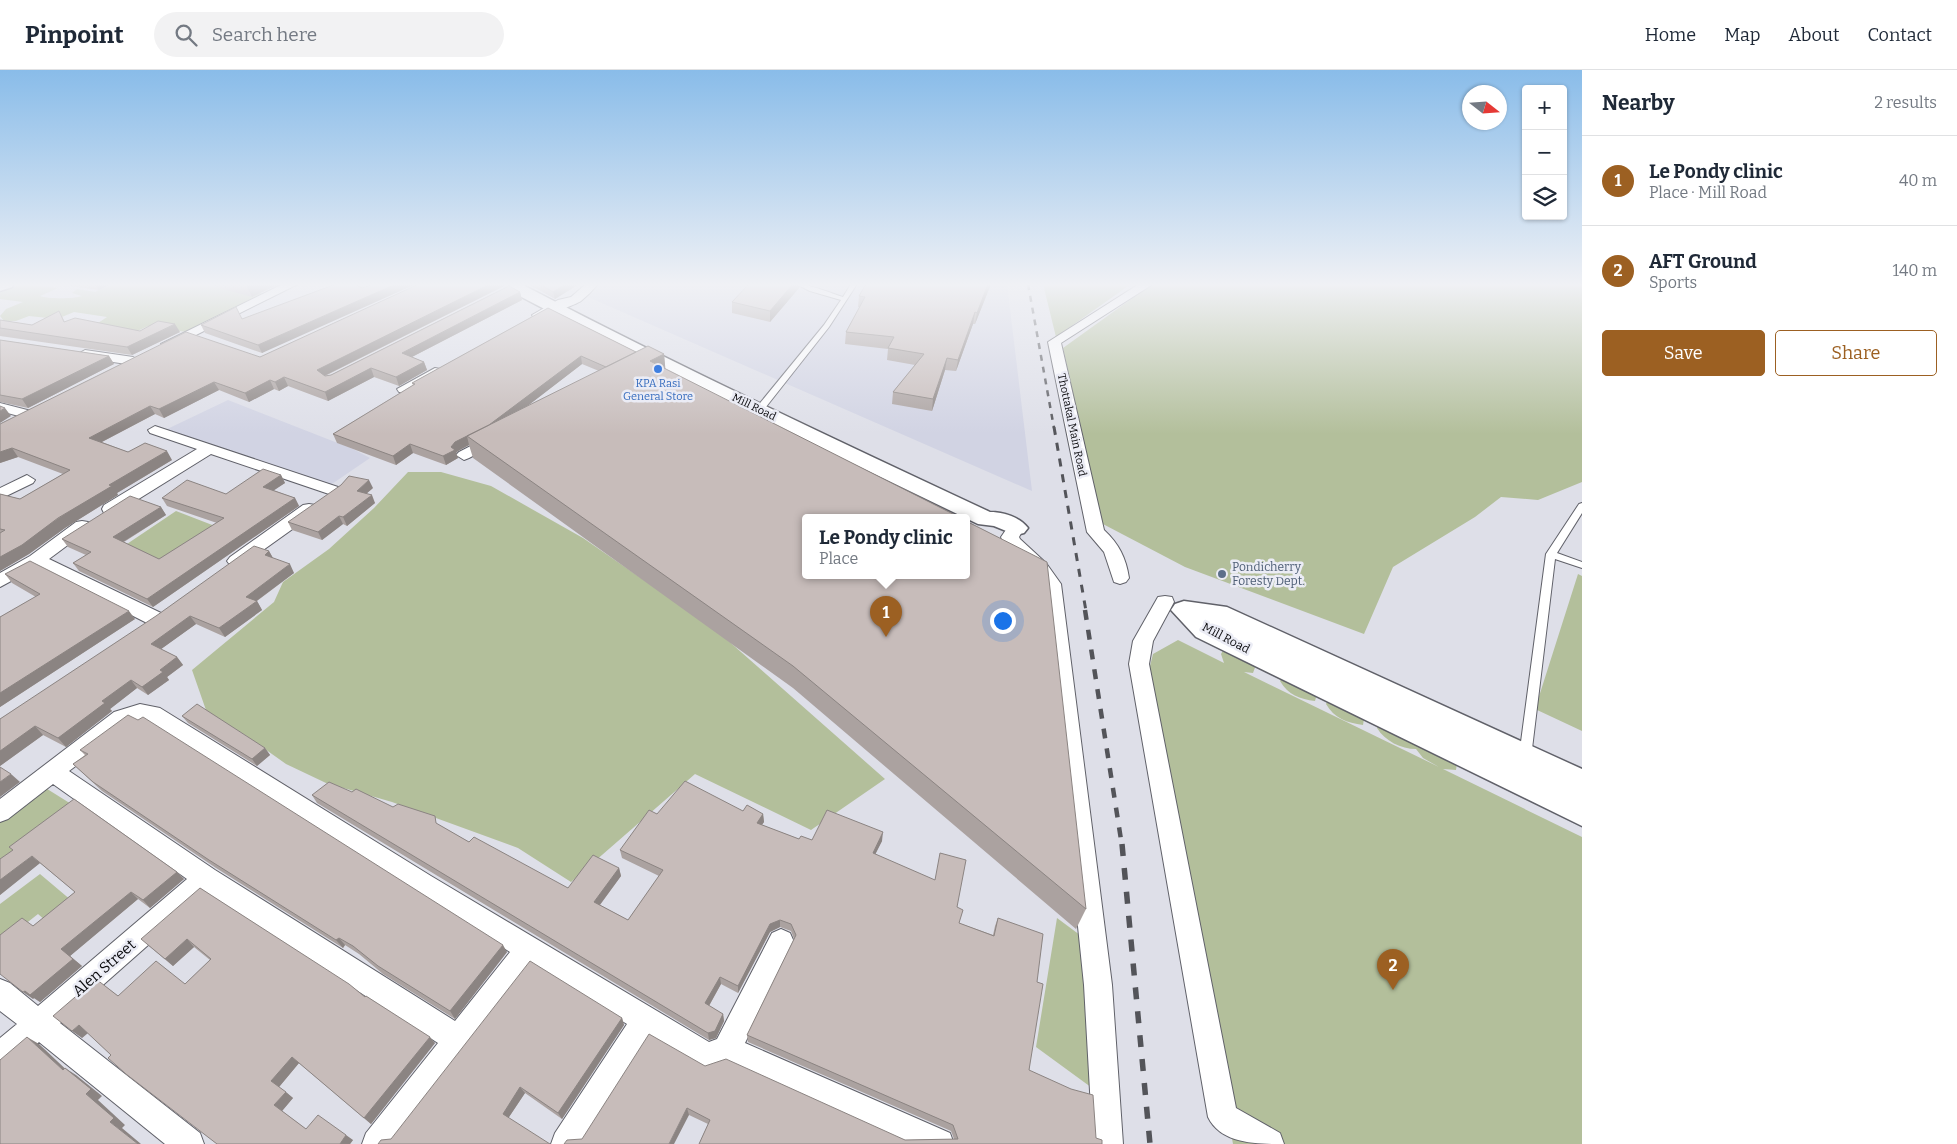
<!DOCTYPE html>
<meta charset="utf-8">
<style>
:root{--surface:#fff;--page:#f2f2f3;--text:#1f2937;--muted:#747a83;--line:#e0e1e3;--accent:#9c6022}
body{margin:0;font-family:Bitter,serif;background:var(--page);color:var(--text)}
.controls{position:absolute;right:15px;top:15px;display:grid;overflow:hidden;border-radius:5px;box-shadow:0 1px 4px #0004}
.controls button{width:45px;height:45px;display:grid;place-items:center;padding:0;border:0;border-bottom:1px solid var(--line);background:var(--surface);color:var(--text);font:25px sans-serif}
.compass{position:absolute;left:1462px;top:15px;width:45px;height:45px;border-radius:50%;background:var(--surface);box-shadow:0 1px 4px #0004;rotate:107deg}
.you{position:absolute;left:1002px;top:550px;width:18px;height:18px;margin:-12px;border:4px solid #fff;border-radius:50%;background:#1a73e8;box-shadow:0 0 0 8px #1a73e833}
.badge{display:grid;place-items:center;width:32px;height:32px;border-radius:50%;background:var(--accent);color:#fff;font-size:16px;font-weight:700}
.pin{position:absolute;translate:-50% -41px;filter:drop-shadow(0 1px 2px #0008)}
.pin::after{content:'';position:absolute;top:26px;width:18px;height:15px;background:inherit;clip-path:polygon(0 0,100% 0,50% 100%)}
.popup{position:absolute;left:802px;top:444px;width:168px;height:65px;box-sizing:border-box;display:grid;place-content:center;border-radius:5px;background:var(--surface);filter:drop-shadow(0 1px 4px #0005);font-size:16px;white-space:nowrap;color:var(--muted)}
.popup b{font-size:19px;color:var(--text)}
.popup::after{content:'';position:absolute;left:50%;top:100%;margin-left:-10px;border:10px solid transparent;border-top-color:var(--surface)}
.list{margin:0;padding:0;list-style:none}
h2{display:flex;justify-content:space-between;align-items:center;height:65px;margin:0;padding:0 20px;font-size:21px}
h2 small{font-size:16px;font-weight:400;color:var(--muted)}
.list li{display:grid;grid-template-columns:32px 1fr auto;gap:15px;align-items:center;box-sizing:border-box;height:90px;padding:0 20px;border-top:1px solid var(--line)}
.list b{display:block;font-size:19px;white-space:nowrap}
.list p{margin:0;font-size:16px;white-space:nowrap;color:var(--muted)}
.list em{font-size:16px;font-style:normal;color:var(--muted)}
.actions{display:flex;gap:10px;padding:15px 20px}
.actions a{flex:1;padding:11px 0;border:1px solid var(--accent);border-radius:5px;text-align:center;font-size:18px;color:var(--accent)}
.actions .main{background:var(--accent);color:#fff}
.icon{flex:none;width:28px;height:28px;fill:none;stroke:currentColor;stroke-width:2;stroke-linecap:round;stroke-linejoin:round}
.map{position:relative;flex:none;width:1582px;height:1074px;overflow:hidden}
header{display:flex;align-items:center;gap:30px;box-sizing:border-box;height:70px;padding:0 25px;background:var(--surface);border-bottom:1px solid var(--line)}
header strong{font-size:24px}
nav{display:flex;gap:28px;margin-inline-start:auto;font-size:18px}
.search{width:350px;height:45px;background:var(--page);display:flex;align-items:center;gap:12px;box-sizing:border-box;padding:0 18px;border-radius:28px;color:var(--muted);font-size:19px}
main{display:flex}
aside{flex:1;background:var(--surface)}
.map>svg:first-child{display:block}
.built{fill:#d1d3e3}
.green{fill:#b3bf9b}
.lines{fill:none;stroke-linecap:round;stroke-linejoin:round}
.lane-casing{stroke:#606169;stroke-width:2}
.street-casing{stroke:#606169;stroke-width:2}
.secondary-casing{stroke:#606169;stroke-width:3}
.lane{fill:#fff;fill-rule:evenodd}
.street{fill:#fff;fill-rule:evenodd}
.secondary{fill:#fff;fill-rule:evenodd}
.rail-far3{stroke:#535459;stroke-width:2.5;stroke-dasharray:6 6;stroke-linecap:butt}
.rail-far2{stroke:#535459;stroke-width:3;stroke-dasharray:8 8;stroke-linecap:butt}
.rail-far1{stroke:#535459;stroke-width:4.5;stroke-dasharray:10 10;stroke-linecap:butt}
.rail{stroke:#535459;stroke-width:5.5;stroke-dasharray:12 12;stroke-linecap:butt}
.wall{fill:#aba2a0;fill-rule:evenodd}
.shaded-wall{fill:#8b8482}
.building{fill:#c7bcba;stroke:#8b8482}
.shop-dot{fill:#3f7fe0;stroke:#ebecf5;stroke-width:2}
.service-dot{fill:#5c6f8a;stroke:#ebecf5;stroke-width:2}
.labels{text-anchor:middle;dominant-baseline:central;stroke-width:5;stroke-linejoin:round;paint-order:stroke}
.far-shop-label{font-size:11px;fill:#366cbe;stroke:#ebecf5}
.far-street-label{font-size:11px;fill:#0b0b0e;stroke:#ebecf5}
.service-label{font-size:12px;fill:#4e5e75;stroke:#ebecf5;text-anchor:start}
.street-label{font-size:12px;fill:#0b0b0e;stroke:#ebecf5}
.near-street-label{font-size:15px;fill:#0b0b0e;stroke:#ebecf5}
</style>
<header>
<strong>Pinpoint</strong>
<div class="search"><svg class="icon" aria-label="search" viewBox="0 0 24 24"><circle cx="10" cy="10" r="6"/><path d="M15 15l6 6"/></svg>Search here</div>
<nav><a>Home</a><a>Map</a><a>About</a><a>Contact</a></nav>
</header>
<main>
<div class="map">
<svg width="1582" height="1074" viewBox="0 0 1582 1074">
<rect width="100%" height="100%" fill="#dedfe8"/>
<path class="built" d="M603,214H1007L1032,421L588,227Z
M228,330L353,379L370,388L326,418L161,362Z"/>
<path class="green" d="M20,214L58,218L40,226C47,229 74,229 82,226L72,223L77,219L95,222L112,214H205L221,218H247L263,224L186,262L148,256L127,266L92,257L107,247L74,242L57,249L29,246L16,251H4L0,246L6,239L23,232L0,229V223Z
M1043,214H1131L1056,267Z
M1152,214H1582V412L1538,430L1501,427L1475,447L1393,497L1364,564L1185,497L1101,453L1063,278Z
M408,402H441L491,416L583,468L716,560L885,709L811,760L695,704L571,812L518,778L392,732L326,713L286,694L245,665L207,643L192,600L274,532L283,512L329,479L374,438Z
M176,441L220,458L168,495L124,476Z
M1578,504L1582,506V661L1535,639Z
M1178,570L1224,593L1221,584L1225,577L1257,592L1253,603L1244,602L1439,697L1423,688L1416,679C1401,679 1385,671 1377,658L1381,649L1458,687L1456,700L1443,699L1582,767V1074H1233L1147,608L1153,584Z
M1285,603L1318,620L1315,631C1300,629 1288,625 1280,611Z
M1330,626L1365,643L1363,655C1347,653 1334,648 1326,634Z
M44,717L76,737L0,796V751Z
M40,804L72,831L46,851L38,844L0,874V834Z
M1057,848L1088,871L1099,1023L1036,977Z"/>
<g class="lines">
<g class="lane-casing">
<path id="lane" d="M796,214C806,213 831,223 843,227L851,214H857L829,257L762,342H756V338L824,255L841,230L810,221Z
M1582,433V443L1557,483L1582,492V498L1555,489L1531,687L1529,690L1525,692L1521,690L1519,687L1546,484L1579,434Z"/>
</g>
<g class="street-casing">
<path id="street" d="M283,214H298L172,277H162L161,274Z
M586,214H598C593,220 587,226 581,231C577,234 538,249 534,248L532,245L558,230L571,227Z
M1139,214H1153L1061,273L1104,460C1119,474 1126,488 1129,508L1126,512L1120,514L1114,512L1104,482L1087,462L1048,272Z
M85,280L133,287L140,291L133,295L80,287L78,284Z
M435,298L440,299L442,302L440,305L409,322H399L397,319Z
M0,333L35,342L37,345L30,349L0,341Z
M155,356L341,418L343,421L341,424H329L211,384L116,443H104L102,439L104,435L197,379L150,363L148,360Z
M494,364L499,366L502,369L499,372L469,388L464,390L456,385L459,382Z
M27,405L35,410L33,413L0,429V418Z
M309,434L315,435L317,439L315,443L242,495H230L227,491L230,487L303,435Z
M82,451L88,452L90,456L88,460L49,489L161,543L163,548L161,553L154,555L147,553L37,497L0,517V503L30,486L76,452Z
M1016,453L1022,454L1024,458L1019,467L1020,469L1046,493L1061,514L1112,915L1123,1074H1093L1084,915L1043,515L1034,501L1003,472L1001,467L1010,454Z
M1165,526L1172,527L1174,532L1153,571L1149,594L1236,1038L1280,1063L1284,1074C1256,1074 1221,1074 1208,1047L1129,594L1133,571L1158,527Z
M140,634L160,638L431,806L709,972L717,969L772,863L781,859L790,863L794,872L745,973L950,1063L954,1074H904L727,994L707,1001L650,968L584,1074H551L555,1063L627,954L533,896L396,1074H362L366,1063L438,973L207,823L60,953L200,1063L204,1074H165L39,972L10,997L0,1001V968L17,954L0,941V909L10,913L38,936L187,809L53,714L8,749L0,752V729L114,642ZM137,650L147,651L510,882L455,951L215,800L69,701Z"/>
</g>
<g class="secondary-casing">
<path id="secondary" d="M0,214H14L12,217L0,221Z
M511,214H525V216C678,296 834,369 990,442C1003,442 1020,447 1028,458L1024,463L1016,465L994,456L978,454L684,312L510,221L508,218Z
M1184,531L1227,537L1582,699V756L1196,567L1171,540L1175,534Z"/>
</g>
<use href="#lane" class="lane"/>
<use href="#street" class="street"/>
<use href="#secondary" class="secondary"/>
<path class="rail-far3" d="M1028,214L1054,358"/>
<path class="rail-far2" d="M1054,357L1086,541"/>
<path class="rail-far1" d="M1085,540L1122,776"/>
<path class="rail" d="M1122,774L1150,1074"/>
</g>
<path class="wall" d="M57,214H111L99,220Z
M205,214H279L252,227Z
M508,214L325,306L331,305L520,222L522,230L412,287L424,292L427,300L399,316L374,307L328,331L288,316L279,321L274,319L249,332L219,320L164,348L155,344L102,372L128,382L172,390L117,423L118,425L65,458L29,484L0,501V424L20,429L63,404L18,387L0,393V354L260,287Z
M528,214H579L555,229Z
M991,214L975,254H973L956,301L945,300L932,341L892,334L893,322L915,295L887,290L888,279L845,274L846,262L860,237H858L859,226Z
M362,218L262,283L205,263L201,255L242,249Z
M799,218L770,252L732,243V232Z
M548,238L636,282L664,284L665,298L1086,839L1076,859L793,618L473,388L469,375L458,381L456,383L458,388L446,395L413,383L396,395L337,373L333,364L413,315L412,313ZM582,294L599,301L526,337Z
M59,241L65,252L140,261L180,262L132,285L0,266V250L32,255Z
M0,270L109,286L114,294L28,338L0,332Z
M281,405L285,413L273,420L295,428L299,436L153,537L79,501L73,493L86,485L68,477L62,469L161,437L166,445L124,472L159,489L217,453L167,436L162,428L226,424Z
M373,418L366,424L375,433L347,456L343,454L322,470L292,460L288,452Z
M269,481L273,488L294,503L257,531L262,540L225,567L196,554L161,579L177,587L183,595L167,607L169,610L148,625L137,618L110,639L112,641L66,677L43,665L0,696V649Z
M5,504L135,549L0,637V547L36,527L12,513Z
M182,646L265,678L270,685L257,696L188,653Z
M80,680L507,882L455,949L383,904L359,884L345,875L343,878L216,798L102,721L73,694L85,685Z
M352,722L439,755L469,772L568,818L619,798L621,806L600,835L628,850L659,806L622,788L620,780L657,744L743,741L763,744L764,752L762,755L799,769L812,770L882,771L875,784L957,837L959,853L993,865L995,856L998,848L1037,912L1029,1000L1096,1068L699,1074L708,1054L689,1045L582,1069L705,996L905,1070L954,1069L951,1061L748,972L747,965L794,869L791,861L780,857L770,862L738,923L721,914L709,936L723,944L724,951L716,968L709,970L317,733L312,725Z
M0,789L177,802L184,809L150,838L138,829L70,886L82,896L40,932L34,928L33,929V856L75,822L40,793L0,825Z
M200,818L435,973L371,1054L299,993L279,1017L293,1028L282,1041L306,1059L353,1070L350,1074H217L111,985L88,963L82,968L105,916L118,926L185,914L210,890L194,877L173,896L149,876Z
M622,948L624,955L562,1049L525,1023L509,1047L391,1069Z"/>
<path class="shaded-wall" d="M95,214H111L99,220Z
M246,214H279L252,227Z
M396,214H416L262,283L258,275Z
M490,214H508L320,308L317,300Z
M566,214H579L555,229L553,222Z
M793,214H799V218L770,252V241Z
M988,214H991L975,254L977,243Z
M520,222L522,230L404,291L402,283Z
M975,242L973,254L956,301L958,290Z
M175,254L180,262L132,285L127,277Z
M664,284L666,305L650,291Z
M109,286L114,294L28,338L22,329Z
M581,286L582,294L491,364L467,366L469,375L458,381L456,383L458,388L446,395L443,386L455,372Z
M947,288L945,300L932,341L933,329Z
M424,292L427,300L399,316L396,307Z
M371,298L374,307L328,331L325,322Z
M284,307L288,316L279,321L275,312Z
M270,310L274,319L249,332L245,323Z
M214,312L219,320L164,348L159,339Z
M150,336L155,344L94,376L89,368Z
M5,338L11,346L0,353V341Z
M410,374L413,383L396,395L393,386Z
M12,378L18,387L0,393V382Z
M167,381L172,390L117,423L118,425L65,458L29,484L0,501V487L109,415Z
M281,405L285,413L267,425L263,417Z
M369,410L373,418L360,429L357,421Z
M372,425L375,433L347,456L343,447Z
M295,428L299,436L153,537L147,529Z
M161,437L166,445L118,475L113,467Z
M339,446L343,454L322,470L318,462Z
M269,481L274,490L265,485Z
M290,494L294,503L251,535L246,527Z
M257,531L262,540L225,567L219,558Z
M129,541L135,549L0,637V623Z
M190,546L196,554L157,582L151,574Z
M177,587L183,595L167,607L169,610L148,625L142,617L160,600Z
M131,610L137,618L110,639L112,641L66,677L58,668L102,631Z
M35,656L43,665L0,696V681Z
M265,678L270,685L257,696L252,689Z
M11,704L20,712L0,727V712Z
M763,744L764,752L757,761V753Z
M883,762L882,771L872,791L873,783Z
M32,786L40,793L0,825V810Z
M619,798L621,806L596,840L594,832Z
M177,802L184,809L150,838L143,830Z
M131,822L138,829L70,886L82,896L40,932L34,928L33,929L23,922L61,879Z
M780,850V857L770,862L738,923V916L770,854Z
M339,868L345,875L343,878L336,870Z
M187,869L194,877L173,896L165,889Z
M503,875L507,882L455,949L450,941Z
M720,907L721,914L706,941L705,933Z
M723,944L724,951L716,968L709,970L708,963Z
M622,948L624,955L562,1049L558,1043Z
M79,955L89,962L82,968L72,961Z
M27,967L39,974L74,1007L63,1000Z
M430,967L435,973L371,1054L364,1048Z
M292,987L299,993L279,1017L271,1011Z
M65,998L76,1005L102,1026L98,1030L125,1055L122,1058L141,1074H138L110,1052Z
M520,1017L525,1023L507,1050L503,1044Z
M286,1022L293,1028L282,1041L274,1035Z
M687,1038L689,1045L674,1074H669Z
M346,1065L353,1070L350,1074H340Z"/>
<path class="building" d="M336,214H354L362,218L374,214H396L258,275L201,255L236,237L242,249Z
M419,214H490L317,300L325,306L331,305L509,216L520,222L402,283L424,292L396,307L371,298L325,322L284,307L275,312L270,310L245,323L214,312L159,339L150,336L89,368L128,382L145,373L167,381L109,415L112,416L58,448L22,475L0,487V463L5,460L0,459V424L20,429L70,400L12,378L0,382V354L186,262L260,287Z
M540,214H566L553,222Z
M749,214H793L770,241L732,232Z
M866,214H988L977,243L975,242L958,290L947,288L933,329L893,322L924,284L888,278L894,267L846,262L865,227L859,226Z
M548,238L636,282L606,297L581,286L489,355L455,372L451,377L455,380L443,386L410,374L393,386L333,364L415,314L412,313Z
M59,241L64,252L75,248L140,261L158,251L175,254L127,277L0,258V250L32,255Z
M0,270L109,286L22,329L0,325Z
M648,276L664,284L650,291L961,448H806V506H966V451L1047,492L1086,839L793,596L467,366Z
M0,336L5,338L0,341Z
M263,399L281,405L263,417L295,428L147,529L73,493L91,482L62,469L130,426L161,437L113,467L159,489L224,448L162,428L187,410L226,424Z
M349,406L369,410L357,421L372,425L343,447L339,446L318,462L288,452L341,415Z
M254,476L269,481L265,485L290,494L246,527L257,531L219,558L190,546L151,574L177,587L160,600L163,602L142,617L131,610L102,631L105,633L58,668L35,656L0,681V649L156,546Z
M30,491L129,541L0,623V547L40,524L5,504Z
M197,634L265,678L252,689L182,646Z
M128,645L138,650L143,647L503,875L450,941L378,896L353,876L339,868L336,870L209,790L93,712L73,694L88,684L80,680Z
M0,697L11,704L0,712Z
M685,711L743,741L747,735L763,744L757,753L799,769L801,766L812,770L827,740L883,762L873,783L935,810L940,783L966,790L957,837L963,840L959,853L994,866L998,848L1043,864L1037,912L1043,914L1029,1000L1071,1019L1093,1025L1096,1068L1102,1070V1074H699L710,1050L687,1038L669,1074H564L567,1070L582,1069L649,964L705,996L726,989L905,1070L958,1069L953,1055L747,965L796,865L791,854L780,850L770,854L738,916L720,907L705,933L723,944L715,961L708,963L312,725L329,712L352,722L356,719L393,737L398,734L435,746L436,753L469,772L474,767L568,818L593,785L619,798L594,832L628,850L663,800L620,780L649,740L657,744Z
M74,729L177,802L143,830L131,822L61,879L73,889L30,925L25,921L23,922L0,904V865L22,848L33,856L75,822L32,786L0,810V789L13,780L9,777Z
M200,818L349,914L365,927L366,926L430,967L364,1048L292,987L271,1011L286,1022L274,1035L306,1059L318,1045L346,1065L340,1074H217L126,1004L108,988L111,985L79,955L72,961L53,946L96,909L118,926L156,891L185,914L211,889L187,869L165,889L141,869Z
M530,891L622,948L558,1043L520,1017L503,1044L550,1074H378L381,1070L391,1069Z
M27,967L63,1000L65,998L91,1019L86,1024L114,1048L110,1052L138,1074H0V990Z"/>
<linearGradient id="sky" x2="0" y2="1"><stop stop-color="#89bce9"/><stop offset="0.59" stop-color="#f0f1f5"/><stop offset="1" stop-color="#f0f1f5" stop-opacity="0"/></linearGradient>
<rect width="1582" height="364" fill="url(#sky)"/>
<circle class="shop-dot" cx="658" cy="299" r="5"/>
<circle class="service-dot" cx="1222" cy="504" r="5"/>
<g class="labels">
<g class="far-shop-label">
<text x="658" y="313">KPA Rasi<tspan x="658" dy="13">General Store</tspan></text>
</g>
<g class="far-street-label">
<text transform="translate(754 337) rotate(26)">Mill Road</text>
<text transform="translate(1072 355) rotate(78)">Thottakal Main Road</text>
</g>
<g class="service-label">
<text x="1232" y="497">Pondicherry<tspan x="1232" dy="14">Foresty Dept.</tspan></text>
</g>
<g class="street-label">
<text transform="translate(1226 568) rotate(28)">Mill Road</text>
</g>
<g class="near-street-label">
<text transform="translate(104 898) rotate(-41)">Alen Street</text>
</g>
</g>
</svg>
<div class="controls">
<button>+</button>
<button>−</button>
<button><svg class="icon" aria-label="layers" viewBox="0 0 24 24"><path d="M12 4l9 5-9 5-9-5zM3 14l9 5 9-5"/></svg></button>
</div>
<svg class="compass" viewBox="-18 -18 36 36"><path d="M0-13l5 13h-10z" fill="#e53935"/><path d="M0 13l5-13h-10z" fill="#747a83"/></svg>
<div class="you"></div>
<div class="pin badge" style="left:886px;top:567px">1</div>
<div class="popup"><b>Le Pondy clinic</b>Place</div>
<div class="pin badge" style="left:1393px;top:920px">2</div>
</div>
<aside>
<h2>Nearby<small>2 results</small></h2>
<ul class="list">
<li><span class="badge">1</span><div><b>Le Pondy clinic</b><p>Place · Mill Road</p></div><em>40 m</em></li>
<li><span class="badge">2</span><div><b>AFT Ground</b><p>Sports</p></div><em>140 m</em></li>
</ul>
<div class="actions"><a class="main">Save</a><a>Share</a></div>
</aside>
</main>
